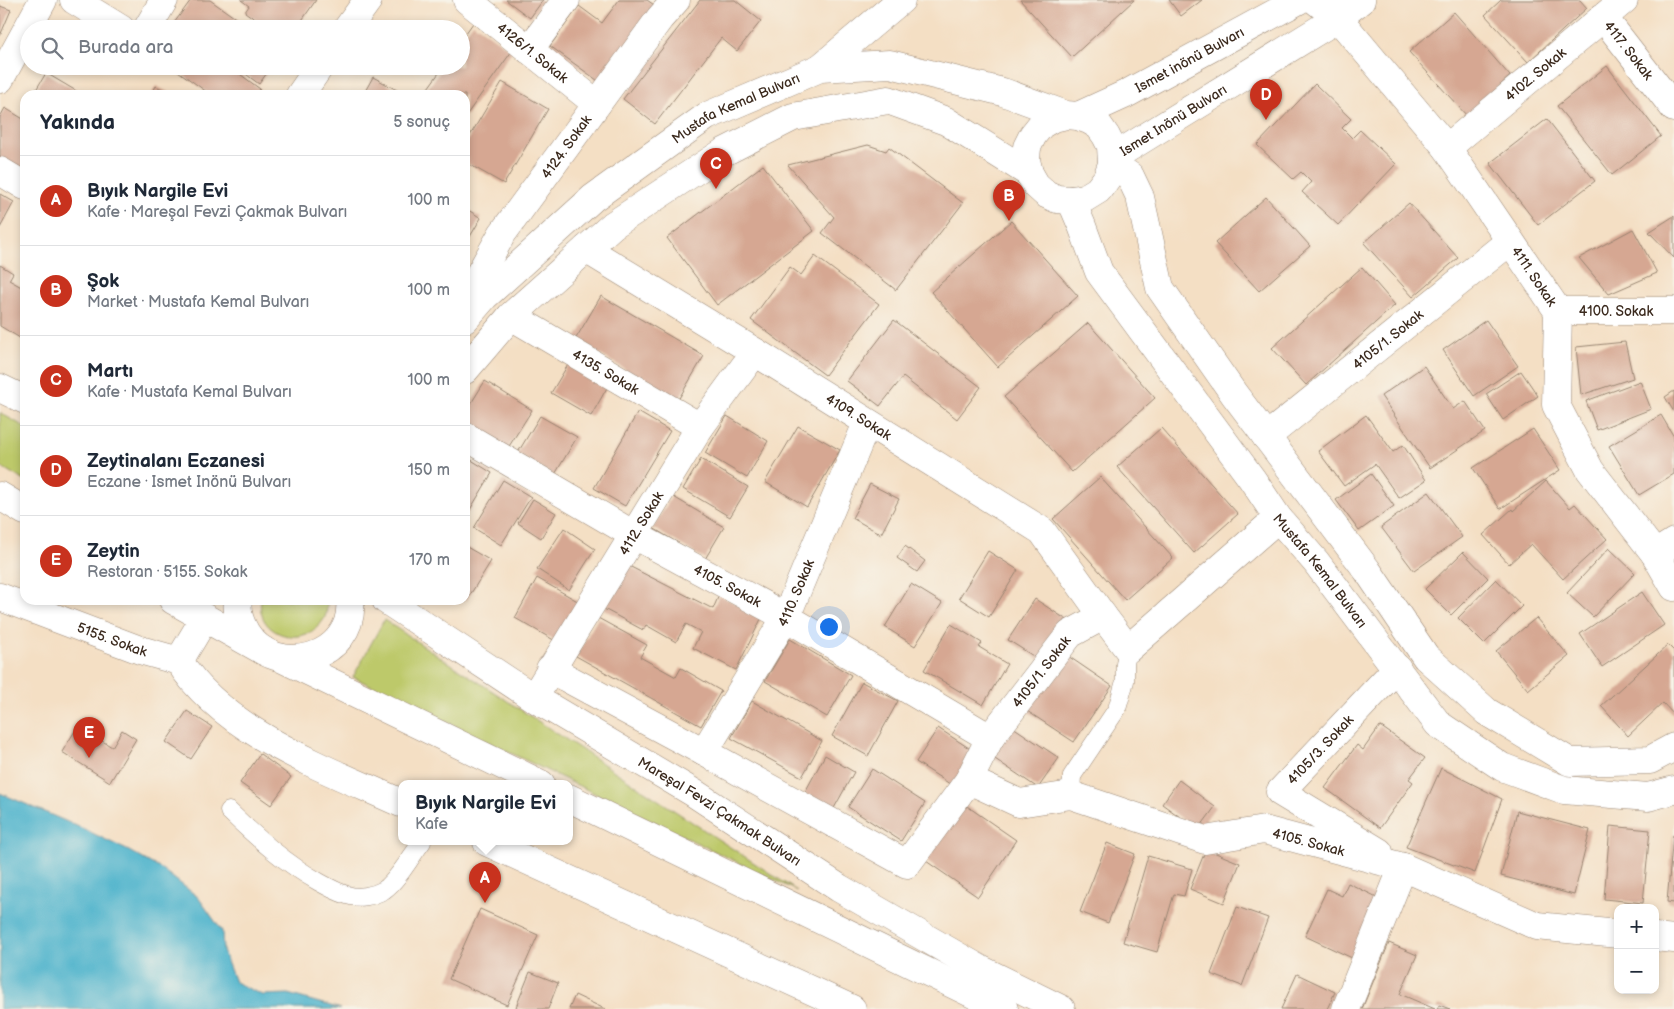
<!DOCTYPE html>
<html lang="tr">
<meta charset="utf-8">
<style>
:root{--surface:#fff;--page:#f2f2f3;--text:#1f2937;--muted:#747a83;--line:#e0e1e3;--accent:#c8321e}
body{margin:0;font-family:"Balsamiq Sans",sans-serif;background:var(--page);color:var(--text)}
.controls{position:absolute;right:15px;bottom:15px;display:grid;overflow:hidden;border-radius:10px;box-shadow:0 2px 8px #0003}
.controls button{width:45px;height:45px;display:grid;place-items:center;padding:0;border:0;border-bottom:1px solid var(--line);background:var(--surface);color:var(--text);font:25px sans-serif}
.you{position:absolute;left:828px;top:626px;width:18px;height:18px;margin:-12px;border:4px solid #fff;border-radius:50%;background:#1a73e8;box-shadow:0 0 0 8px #1a73e833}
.badge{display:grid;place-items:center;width:32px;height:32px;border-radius:50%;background:var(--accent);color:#fff;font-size:16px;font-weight:700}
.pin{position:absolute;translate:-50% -41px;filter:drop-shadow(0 1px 2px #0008)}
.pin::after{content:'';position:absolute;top:26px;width:18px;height:15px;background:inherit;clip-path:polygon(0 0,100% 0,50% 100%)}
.popup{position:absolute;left:398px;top:780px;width:175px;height:65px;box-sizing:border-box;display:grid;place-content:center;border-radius:10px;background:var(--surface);filter:drop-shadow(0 1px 4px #0005);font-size:16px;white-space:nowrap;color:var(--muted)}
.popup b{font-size:19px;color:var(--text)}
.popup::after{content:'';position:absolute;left:50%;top:100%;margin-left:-10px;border:10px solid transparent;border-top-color:var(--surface)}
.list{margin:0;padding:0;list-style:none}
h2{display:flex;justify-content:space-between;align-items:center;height:65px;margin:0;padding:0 20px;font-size:21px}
h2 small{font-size:16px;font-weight:400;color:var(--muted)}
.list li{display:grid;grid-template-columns:32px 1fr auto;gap:15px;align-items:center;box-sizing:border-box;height:90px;padding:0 20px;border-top:1px solid var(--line)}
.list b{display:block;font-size:19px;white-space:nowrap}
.list p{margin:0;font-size:16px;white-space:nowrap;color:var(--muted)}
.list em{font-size:16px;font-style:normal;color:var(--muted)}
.icon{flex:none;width:28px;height:28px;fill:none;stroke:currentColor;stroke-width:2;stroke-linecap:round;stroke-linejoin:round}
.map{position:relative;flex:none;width:1674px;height:1009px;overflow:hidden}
.search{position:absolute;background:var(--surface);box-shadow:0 2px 8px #0003;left:20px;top:20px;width:450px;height:55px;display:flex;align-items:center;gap:12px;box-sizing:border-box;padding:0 18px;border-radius:28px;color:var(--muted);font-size:19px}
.panel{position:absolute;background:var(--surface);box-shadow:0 2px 8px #0003;left:20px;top:90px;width:450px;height:515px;border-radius:15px}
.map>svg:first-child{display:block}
.green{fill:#bdc96b;stroke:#7c7a44}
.water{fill:#4db3cc;stroke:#446e75}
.building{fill:#d6a792}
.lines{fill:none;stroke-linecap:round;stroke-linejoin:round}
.lane-casing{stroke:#988471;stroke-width:19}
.street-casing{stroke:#988471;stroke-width:29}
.secondary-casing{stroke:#988471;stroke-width:29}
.highway-casing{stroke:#988471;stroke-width:29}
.lane{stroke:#fff;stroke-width:18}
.street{stroke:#fff;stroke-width:28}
.secondary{stroke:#fff;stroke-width:28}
.highway{stroke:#fff;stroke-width:28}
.labels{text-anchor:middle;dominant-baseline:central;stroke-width:4;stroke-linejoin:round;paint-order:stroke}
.street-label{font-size:14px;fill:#3b2a1e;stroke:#f7f3e8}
</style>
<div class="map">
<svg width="1674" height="1009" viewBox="0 0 1674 1009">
<rect width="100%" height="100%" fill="#f7f3e8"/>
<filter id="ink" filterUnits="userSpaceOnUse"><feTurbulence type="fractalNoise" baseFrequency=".02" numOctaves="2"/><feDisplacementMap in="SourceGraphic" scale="10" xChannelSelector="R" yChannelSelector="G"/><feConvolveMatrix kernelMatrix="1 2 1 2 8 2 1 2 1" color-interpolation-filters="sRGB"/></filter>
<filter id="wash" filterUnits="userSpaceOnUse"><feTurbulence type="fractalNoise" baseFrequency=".0096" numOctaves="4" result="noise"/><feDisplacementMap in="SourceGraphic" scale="20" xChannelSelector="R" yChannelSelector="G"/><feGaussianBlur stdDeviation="1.12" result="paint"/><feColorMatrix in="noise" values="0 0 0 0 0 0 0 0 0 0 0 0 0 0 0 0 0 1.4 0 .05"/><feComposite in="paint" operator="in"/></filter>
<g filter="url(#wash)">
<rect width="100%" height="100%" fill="#f4dfc4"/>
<path class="green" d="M0,413L25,427V481L0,466Z
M261,600H328C327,606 327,614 324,619C304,651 255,635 261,600Z
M384,620L797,891L353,677Z"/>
<path class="water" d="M0,793L84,829L129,851L163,870L198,897L222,931L223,951L235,982L262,995L288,994L341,1009H0Z"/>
<g id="blocks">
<path class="building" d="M191,0H210L251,29H182L174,23Z
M241,0H316L296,29H269L245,12L249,6Z
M506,0H543L530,18Z
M619,0H647L657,7L601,83L550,46L579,6L602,23Z
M700,0H735L761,21L737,51L721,38L655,124L623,99Z
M1020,0H1134L1072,57Z
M1169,0H1202L1181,16Z
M1501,0H1580L1587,8L1528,62L1485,15Z
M0,6L11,10L0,36Z
M1454,12L1510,76L1467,116L1409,52Z
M473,23L512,51L465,117V95H423L444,66H461V40Z
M171,66H229L260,89L255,95H211Z
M235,66H272L259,84Z
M1607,66L1661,136L1612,175L1557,106Z
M46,73L83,95H33Z
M373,77L406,95H363Z
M502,82L548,109L504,184L465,162V144Z
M1315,84L1351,119L1342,128L1352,138L1360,130L1396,164L1338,225L1302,192L1311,182L1301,172L1293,179L1257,145Z
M156,86L174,95H151Z
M5,108L25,120V174L0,159V117Z
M1547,119L1595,181L1538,225L1490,163Z
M868,145L886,151L889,147L963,203L896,290L822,233L834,217L788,165Z
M763,165L814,231L717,305L667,238Z
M0,194L14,202L0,228Z
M1266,197L1310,246L1259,291L1215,243Z
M1409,203L1458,258L1413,297L1364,243Z
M465,208L481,218L465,245Z
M1674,216V258L1649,232Z
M1011,221L1078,296L998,367L931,292Z
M1633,229L1657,273L1609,294L1579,258Z
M815,256L879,304L825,375L751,320L790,267L801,275Z
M0,265L13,273L9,280L25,289V341L0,326Z
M1362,267L1395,305L1306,385L1272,348Z
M601,296L704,356L678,400L575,340Z
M894,320L981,387L957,419L903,377L880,406L847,381Z
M1486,320L1518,366L1474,396L1443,350Z
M1088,323L1155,398L1072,472L1004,397Z
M1625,342L1633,378L1581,395L1576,347Z
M569,363L608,386L591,416L551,393Z
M1424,366L1453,409L1465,401L1485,431L1430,468L1381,396Z
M1521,371L1538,396L1503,420L1486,394Z
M485,381L532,410L506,451L465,425V413Z
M1640,381L1651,409L1597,430L1586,401Z
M1674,391V412L1665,397Z
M638,412L670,431L625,506L594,488Z
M1366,415L1393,452L1403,445L1426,480L1399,498L1375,464L1344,486L1318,451Z
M1661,415L1674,437V474L1639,495L1609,446Z
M540,416L577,437L554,476L517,454Z
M727,416L768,441L747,478L705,453Z
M798,426L840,450L807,507L765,482Z
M1161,428L1238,514L1194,553L1117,467Z
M1533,429L1560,470L1500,509L1473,468Z
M465,456L492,473L465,518Z
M701,459L748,487L730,517L683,489Z
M1371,474L1394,506L1359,531L1336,500Z
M1100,477L1173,558L1125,600L1053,519Z
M503,480L531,497L501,545L474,528Z
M1546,481L1570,508L1575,504L1607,539L1563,579L1531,544L1509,564L1483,535L1512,509L1513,511Z
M870,484L899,499L881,534L852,518Z
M1429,492L1462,537L1414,571L1381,527Z
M672,496L724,527L705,559L653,528Z
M533,499L556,513L541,538L518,523Z
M564,528L595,549L569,590L537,569Z
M465,546L491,561L465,603Z
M905,546L925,561L917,572L897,558Z
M1609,548L1635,573L1593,617L1567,593Z
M988,551L1018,570L989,617L959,598Z
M1463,552L1488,578L1451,615L1425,589Z
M627,565L713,609L719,595L762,617L736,670L693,648L701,632L686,624L676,642L646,625L643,630L604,609Z
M537,578L581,603L559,643L515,618Z
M1496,579L1522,606L1484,644L1458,618Z
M911,584L942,603L915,646L885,627Z
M1642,592L1664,625L1602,667L1580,634Z
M1035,599L1067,620L1041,661L1008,640Z
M598,618L647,645L640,657L676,677L681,668L721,691L701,726L576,656Z
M1536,618L1569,656L1528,690L1496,651Z
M951,624L982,643L979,647L1007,664L983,705L924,670Z
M790,639L851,675L827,717L765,681Z
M1668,645L1674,651V715L1663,703L1628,736L1601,706Z
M1065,654L1112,686L1074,742L1027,711Z
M862,682L898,701L868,756L832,736Z
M752,701L822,741L802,777L731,738Z
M187,711L212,727L191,759L166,742Z
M78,726L112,747L122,730L136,739L110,782L62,752Z
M1380,726L1425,758L1409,779L1413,782L1380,828L1325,788L1357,745L1363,750Z
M1013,727L1059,758L1038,788L992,757Z
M938,728L975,752L953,786L916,762Z
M260,754L291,777L271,805L240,783Z
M825,755L854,772L833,810L804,794Z
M1441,768L1502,799L1475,873L1406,847Z
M872,769L925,803L901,841L848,807Z
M1179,780L1215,807L1198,830L1162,804Z
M964,804L1016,840L978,897L926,861Z
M1517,811L1590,830L1574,895L1501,876Z
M1610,826L1650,830L1643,903L1604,899Z
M1673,835H1674V903L1667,902Z
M1107,843L1135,854L1108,923L1080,912Z
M1206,849L1240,863L1224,903L1190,889Z
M1148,856L1192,869L1184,896L1174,894L1157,952L1123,942Z
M1348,883L1381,899L1352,958L1305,936L1327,889L1342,896Z
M1237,907L1268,918L1242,986L1211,974Z
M480,909L538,935L507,1005L449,979Z
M1389,943L1417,955L1400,994L1435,1009H1362Z
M530,972L558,983L548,1009H520L516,1007Z
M1297,974L1335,992L1327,1009H1281Z
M575,995L605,1009H569Z
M1439,1005L1450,1009H1437Z"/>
</g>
</g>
<g filter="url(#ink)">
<use href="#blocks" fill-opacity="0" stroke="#988471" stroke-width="1"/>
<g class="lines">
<g class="lane-casing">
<path id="lane" d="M1071,795L1072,776L1117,709L1125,681V664L1128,649
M229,811C257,838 285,863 319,882C328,887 337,892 347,895C358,899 373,896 384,890C398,880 411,856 422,842"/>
</g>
<g class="street-casing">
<g id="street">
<path d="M74,0L121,29"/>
<path id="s1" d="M467,0L597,104"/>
<path id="s2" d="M1603,17L1674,108"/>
<path d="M147,29L164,0"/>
<path d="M347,29L368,0"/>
<path d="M529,50L566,0"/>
<path d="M820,68L901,0"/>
<path d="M0,79L43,0"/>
<path d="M300,95L320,66"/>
<path id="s3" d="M1447,148L1624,0"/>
<path d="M1112,164L1130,176L1140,197L1160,288L1234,394L1367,570L1426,657L1487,712L1570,762L1650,760L1674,747"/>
<path d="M0,171L25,186"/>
<path id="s4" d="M1071,200L1082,226L1099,272L1252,479L1278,518L1316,562L1438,724L1502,767L1564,790L1648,797L1674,790"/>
<path id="s5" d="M586,249L755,352L1042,531L1103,616"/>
<path id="s6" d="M465,300L502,234L660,18L676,0"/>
<path id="s7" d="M1558,311H1674"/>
<path id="s8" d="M511,316L700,427"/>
<path id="s9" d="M465,436L634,535L786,617L990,738"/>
<path id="s10" d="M1266,437L1510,241"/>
<path d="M1655,554L1674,542"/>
<path d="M179,661C224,733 327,769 401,803"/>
<path id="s11" d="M550,669L704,752L907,864L969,780L990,738L1070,634L1103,616L1128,649L1278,518"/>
<path id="s12" d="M541,686L700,427L755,352"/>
<path id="s13" d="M704,752L786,617L867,423"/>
<path id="s14" d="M969,780L1019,803L1071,795L1205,840L1264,830L1403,867L1537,926L1618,934"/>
<path d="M487,842L852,1009"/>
<path id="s15" d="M1379,852L1280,792L1397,668"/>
<path d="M1655,937L1674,939"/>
<path d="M1346,1009L1403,867"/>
</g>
</g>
<g class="secondary-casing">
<g id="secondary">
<path id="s16" d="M1315,0L1338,18L1447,148L1558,311L1556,405L1590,470L1655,554L1674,587"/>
<path id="s17" d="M1078,116L1126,94L1299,0"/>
<path id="s18" d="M1112,158L1338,18L1361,0"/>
<path id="s19" d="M465,319L484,297L593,198L707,116L820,68L890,64L1003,92L1066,115L1078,116L1089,120L1099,126L1106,136L1111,146L1112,164L1107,178L1098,190L1085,198L1071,200L1057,199L1046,194L1036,185L1029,173L1026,160L1027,147L1033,135L1041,125L1053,118L1066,115"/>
<path d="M465,370L511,316L613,225L724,152L793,117L888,100L946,121L1029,173"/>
<path id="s20" d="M0,597L140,650L179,661L204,619"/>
<path d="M238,600C236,612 240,623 246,633C276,681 356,658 350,600"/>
</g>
</g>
<g class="highway-casing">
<g id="highway">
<path d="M0,388L25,400"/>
<path d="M0,496L25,511"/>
<path d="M173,600L264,651"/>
<path id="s21" d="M386,600L534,698L694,793L839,888L980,969L1061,1009"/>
<path d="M281,658L541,784"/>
<path d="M569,798L1004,1009"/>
</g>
</g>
<use href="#lane" class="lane"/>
<use href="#street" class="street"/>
<use href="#secondary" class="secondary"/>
<use href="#highway" class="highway"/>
</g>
</g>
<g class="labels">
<g class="street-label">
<text stroke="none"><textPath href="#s2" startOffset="42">4117. Sokak</textPath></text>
<text stroke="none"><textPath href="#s1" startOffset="84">4126/1. Sokak</textPath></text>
<text stroke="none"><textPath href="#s17" startOffset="125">Ismet inönü Bulvarı</textPath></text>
<text stroke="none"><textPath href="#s3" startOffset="115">4102. Sokak</textPath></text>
<text stroke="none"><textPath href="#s19" startOffset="346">Mustafa Kemal Bulvarı</textPath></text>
<text stroke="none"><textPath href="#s18" startOffset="72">Ismet Inönü Bulvarı</textPath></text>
<text stroke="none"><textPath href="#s6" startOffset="184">4124. Sokak</textPath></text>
<text stroke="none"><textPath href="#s16" startOffset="354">4111. Sokak</textPath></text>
<text stroke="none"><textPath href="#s7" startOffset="58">4100. Sokak</textPath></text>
<text stroke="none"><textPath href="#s10" startOffset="156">4105/1. Sokak</textPath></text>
<text stroke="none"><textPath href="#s8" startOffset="110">4135. Sokak</textPath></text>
<text stroke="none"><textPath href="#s5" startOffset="320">4109. Sokak</textPath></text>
<text stroke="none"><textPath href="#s12" startOffset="191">4112. Sokak</textPath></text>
<text stroke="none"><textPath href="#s4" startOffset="449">Mustafa Kemal Bulvarı</textPath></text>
<text stroke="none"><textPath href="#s9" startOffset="302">4105. Sokak</textPath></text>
<text stroke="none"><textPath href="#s13" startOffset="184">4110. Sokak</textPath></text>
<text stroke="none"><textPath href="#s20" startOffset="120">5155. Sokak</textPath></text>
<text stroke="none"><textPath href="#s11" startOffset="642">4105/1. Sokak</textPath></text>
<text stroke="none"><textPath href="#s15" startOffset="174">4105/3. Sokak</textPath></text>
<text stroke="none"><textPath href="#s21" startOffset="395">Mareşal Fevzi Çakmak Bulvarı</textPath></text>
<text stroke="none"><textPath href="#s14" startOffset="355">4105. Sokak</textPath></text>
</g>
</g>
</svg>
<div class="controls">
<button>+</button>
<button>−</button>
</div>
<div class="you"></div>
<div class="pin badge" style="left:485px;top:903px">A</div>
<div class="popup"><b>Bıyık Nargile Evi</b>Kafe</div>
<div class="pin badge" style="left:1009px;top:221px">B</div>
<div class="pin badge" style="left:716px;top:189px">C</div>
<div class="pin badge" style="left:1266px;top:120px">D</div>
<div class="pin badge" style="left:89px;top:758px">E</div>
<div class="search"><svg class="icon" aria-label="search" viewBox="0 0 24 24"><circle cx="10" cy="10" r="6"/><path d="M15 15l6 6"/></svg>Burada ara</div>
<section class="panel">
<h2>Yakında<small>5 sonuç</small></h2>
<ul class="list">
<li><span class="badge">A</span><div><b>Bıyık Nargile Evi</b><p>Kafe · Mareşal Fevzi Çakmak Bulvarı</p></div><em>100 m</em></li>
<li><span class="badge">B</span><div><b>Şok</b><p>Market · Mustafa Kemal Bulvarı</p></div><em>100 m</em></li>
<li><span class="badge">C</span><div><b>Martı</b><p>Kafe · Mustafa Kemal Bulvarı</p></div><em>100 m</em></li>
<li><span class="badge">D</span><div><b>Zeytinalanı Eczanesi</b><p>Eczane · Ismet Inönü Bulvarı</p></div><em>150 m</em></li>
<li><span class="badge">E</span><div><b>Zeytin</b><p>Restoran · 5155. Sokak</p></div><em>170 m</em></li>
</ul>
</section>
</div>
